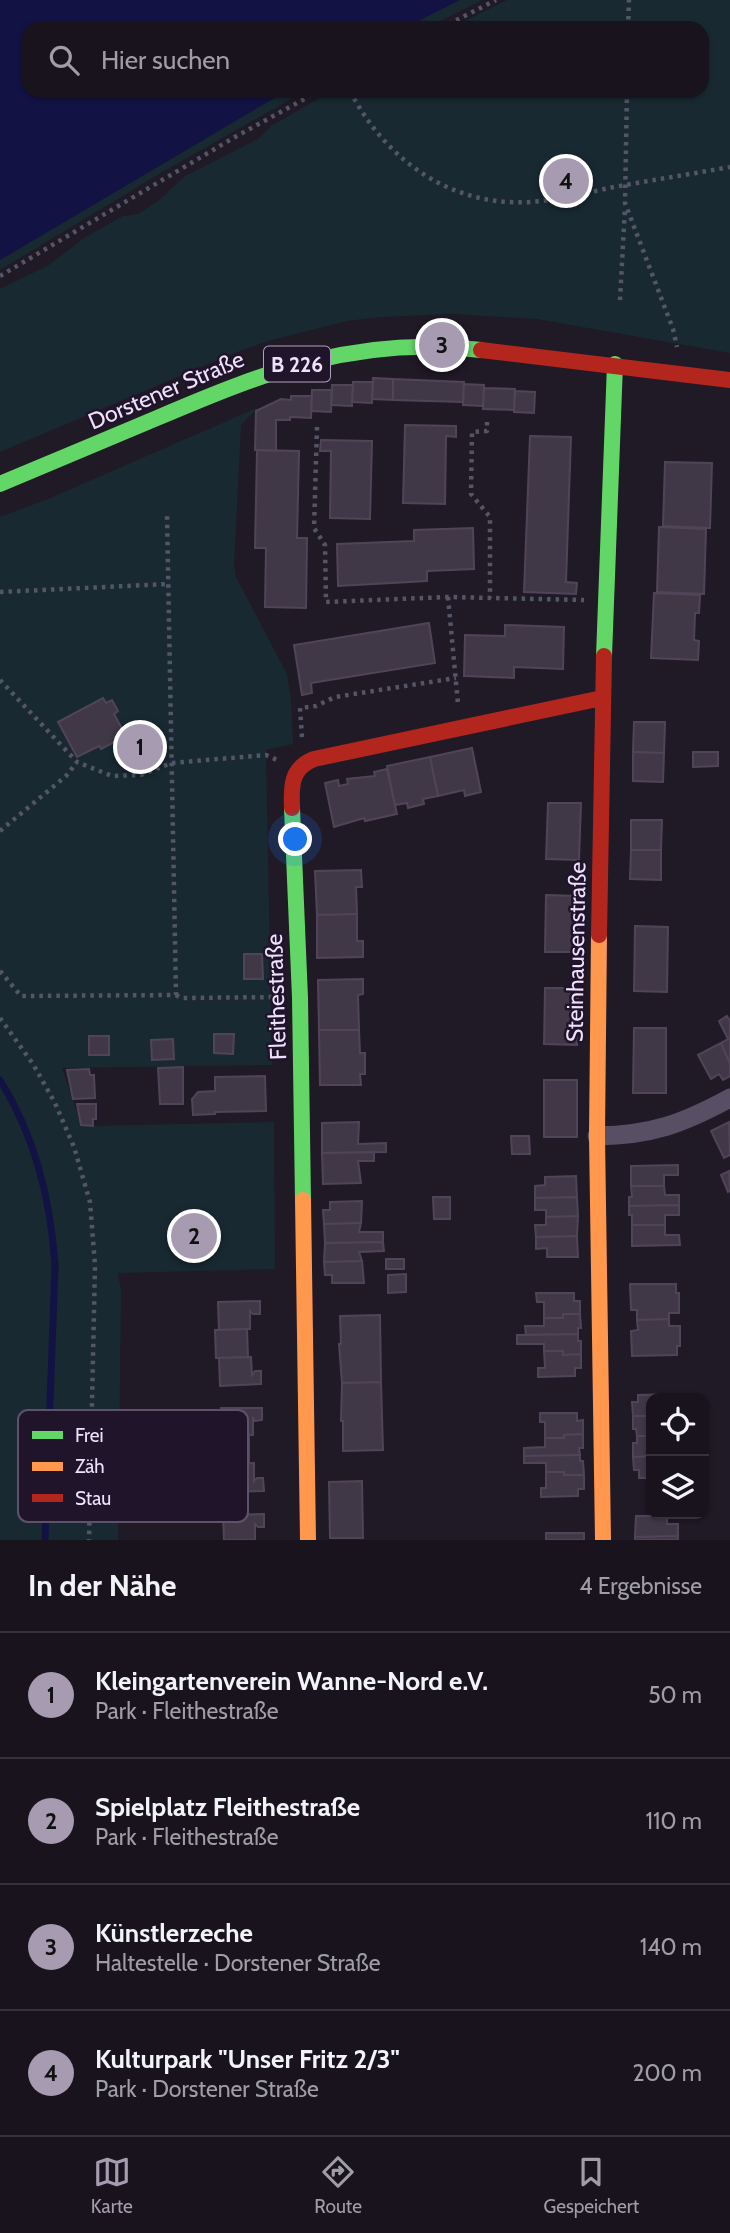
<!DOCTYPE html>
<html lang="de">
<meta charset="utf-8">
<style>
:root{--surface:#18131c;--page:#252029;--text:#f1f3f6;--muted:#9f9ea3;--line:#36323b;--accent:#a69bb1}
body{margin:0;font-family:Cabin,sans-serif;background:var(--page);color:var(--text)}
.controls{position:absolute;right:21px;bottom:21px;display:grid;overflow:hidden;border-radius:14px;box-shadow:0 2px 5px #0004}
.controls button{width:63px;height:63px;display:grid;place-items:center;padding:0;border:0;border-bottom:2px solid var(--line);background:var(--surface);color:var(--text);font:35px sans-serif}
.you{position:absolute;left:296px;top:840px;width:24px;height:24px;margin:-18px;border:5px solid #fff;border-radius:50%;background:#1a73e8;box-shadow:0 0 0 10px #1a73e833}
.badge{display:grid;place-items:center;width:46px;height:46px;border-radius:50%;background:var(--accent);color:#111;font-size:23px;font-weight:700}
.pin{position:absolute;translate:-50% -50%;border:4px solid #fff;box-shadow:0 2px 7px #0006}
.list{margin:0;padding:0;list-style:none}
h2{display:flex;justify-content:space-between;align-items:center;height:91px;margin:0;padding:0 28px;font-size:30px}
h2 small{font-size:23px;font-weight:400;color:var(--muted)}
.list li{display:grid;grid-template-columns:46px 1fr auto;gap:21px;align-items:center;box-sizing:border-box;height:126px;padding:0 28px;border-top:2px solid var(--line)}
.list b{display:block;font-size:26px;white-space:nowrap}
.list p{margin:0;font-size:23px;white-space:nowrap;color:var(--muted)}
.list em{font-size:23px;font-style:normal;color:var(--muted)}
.icon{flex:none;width:38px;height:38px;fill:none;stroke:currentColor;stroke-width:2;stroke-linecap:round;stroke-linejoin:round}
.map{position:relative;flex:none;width:730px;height:1540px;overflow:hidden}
.search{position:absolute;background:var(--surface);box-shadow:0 2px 5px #0004;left:21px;right:21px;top:21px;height:77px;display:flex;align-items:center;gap:18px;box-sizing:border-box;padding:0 24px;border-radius:21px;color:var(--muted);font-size:26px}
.sheet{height:595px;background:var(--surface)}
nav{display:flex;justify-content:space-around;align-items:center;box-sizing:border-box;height:98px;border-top:2px solid var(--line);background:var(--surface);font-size:19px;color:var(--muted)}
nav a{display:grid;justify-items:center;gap:4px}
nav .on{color:var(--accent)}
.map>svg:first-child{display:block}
.green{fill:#192932}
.water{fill:#121344}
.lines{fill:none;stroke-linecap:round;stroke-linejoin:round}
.stream{stroke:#121344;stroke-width:7}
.building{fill:#403847;stroke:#504558;stroke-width:2}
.path{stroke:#545667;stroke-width:4.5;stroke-dasharray:3.5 5;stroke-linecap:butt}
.street{stroke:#584f65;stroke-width:19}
.fast{stroke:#63d668;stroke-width:16}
.slow{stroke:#ff974d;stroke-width:16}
.jam{stroke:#b3261e;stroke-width:16}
.labels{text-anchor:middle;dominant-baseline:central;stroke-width:5;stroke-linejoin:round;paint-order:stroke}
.shield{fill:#20142b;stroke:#b0a4bd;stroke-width:2}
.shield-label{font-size:21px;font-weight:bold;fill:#eee1fc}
.street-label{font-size:23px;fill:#eee1fc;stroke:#20142b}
.key{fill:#20142b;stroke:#5e526a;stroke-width:2}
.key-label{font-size:19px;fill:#eee1fc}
</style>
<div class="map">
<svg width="730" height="1540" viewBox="0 0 730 1540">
<rect width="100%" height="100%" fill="#201926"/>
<path class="green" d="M460,0H482L426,28H404Z
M507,0H730V353L537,319L453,314L380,317L347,321L268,341L232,354L0,452V289L49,265L84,238L123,216L138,214L158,201L185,176L258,139L271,126L332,91H702V28H451Z
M286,91H305L159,174L0,270V260Z
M259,407L241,425L234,565L236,577L287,674L291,700L293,744L266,750L272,1065L62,1068L82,1126L274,1122L275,1269L118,1273L121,1291L118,1540H0V517L48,499Z"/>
<path class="water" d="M0,0H460L404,28H28V91H286L0,260Z"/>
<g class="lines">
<path class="stream" d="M0,1080C35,1136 51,1201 55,1266L45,1540"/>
</g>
<path class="building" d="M373,378L393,379V400L372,399Z
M393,379L464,382L463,402L393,400Z
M353,382H373L372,403L352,402Z
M464,384L484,385L483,406L463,405Z
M332,385H353L352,406L331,405Z
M484,388L515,389L514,410L483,409Z
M312,390H332L331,412L311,411Z
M515,391L535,392L534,413L514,412Z
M291,396H312L311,418L290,417V420H276V451L255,450L256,411L281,399L291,400Z
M405,425L456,426V437L446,436L445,504L403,503Z
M530,436L571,437L566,582L577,583L576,594L524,592Z
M321,440L372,441L370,519L330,518L331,451H320Z
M257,450L299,451L297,538H307L306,608L265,607L266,548H255Z
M665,462L712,463L710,528L663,526Z
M659,527L706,529L704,594L657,592Z
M473,528L474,569L427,571V581L338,586L337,544L414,541V530Z
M654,593L700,595L699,613H695L694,640L699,641L698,660L651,658Z
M429,623L435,663L311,683L312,693L302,695L294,645Z
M505,625L564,627L563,669L514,667V678L464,676L465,635L505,636Z
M103,698L106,703L112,700L118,711L114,714L126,736L101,749L99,746L77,757L58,722Z
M634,722H665L664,753L633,752Z
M472,748L481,792L465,796L464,790L438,796L430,757Z
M633,752L664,753L663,782L633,781Z
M693,752H718V766L693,767Z
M430,757L438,796L423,799L424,804L408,808L407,803L395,805L387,766Z
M387,769L397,814L365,821L364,818L334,827L325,783L338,780L339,786L348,784L347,779L375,776L374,772Z
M548,803H581L579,860L546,859Z
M631,820H662L661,850H631Z
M631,850H661V880L630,879Z
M361,870L362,887H356L357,914L317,915L315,871Z
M546,895L579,896L578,952H545Z
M357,914V941H363V957L317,958V915Z
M635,926L668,927L667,992L634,991Z
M244,954H262L263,979H244Z
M363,979V994L358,995L359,1030H319L318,980Z
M545,988H578L577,1045L544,1044Z
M727,1016L730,1021V1064L721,1043L728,1039L719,1021Z
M634,1028H666V1093H633Z
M319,1030H359L360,1053H365V1074H360L361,1085H320Z
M214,1034H234L233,1054L214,1053Z
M89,1036H109V1055H89Z
M173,1039L174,1059L152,1060L151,1040Z
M721,1043L730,1064V1076L723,1080L719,1074L711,1079L698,1055Z
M183,1067V1104H160L158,1068Z
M89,1069L90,1075H94L95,1098L73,1099L67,1070Z
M265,1076L266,1111L215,1112V1114L193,1115L192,1099L198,1092L215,1091V1077Z
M544,1080H577V1137H544Z
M77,1104H96V1119H93V1126L81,1125Z
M359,1122L358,1144L386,1143V1152L322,1153V1123Z
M729,1122L730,1155L724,1158L711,1131Z
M511,1136H529L530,1154H512Z
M374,1152V1161H358L361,1183L323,1184L322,1153Z
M678,1165V1175H664V1186H631V1166Z
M729,1171L730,1191L728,1192L721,1175Z
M576,1176L577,1197L535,1198V1186L545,1185V1177Z
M631,1186H664L665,1195H679V1205L629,1206V1197H632Z
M433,1197H450V1219H434Z
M577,1197L578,1216L546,1217V1210H535V1198Z
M362,1201L361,1223L324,1224L323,1210H330V1202Z
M679,1205V1215H665V1225H632V1215H629V1206Z
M578,1216L577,1236L536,1237L535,1225H546V1217Z
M361,1223L359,1232H383V1242L325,1243L324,1224Z
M632,1225H665V1235H679L680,1245L632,1246Z
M577,1236L578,1257H547V1248L536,1249V1237Z
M383,1242L384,1251L359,1252L362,1261L324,1262L325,1243Z
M386,1259H404V1269H386Z
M362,1261L364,1283H332V1275H325L324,1262Z
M406,1274V1292L388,1293V1275Z
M630,1284H676V1293H679V1313H669V1319L637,1320V1310H631Z
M536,1293H574V1301H580V1314H563V1318H544V1302H537Z
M260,1301V1314H253L250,1311V1329L219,1330L218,1302Z
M563,1314H580L581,1328H578V1334L526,1335L525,1326H544V1318H563Z
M380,1315L381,1382L342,1383L339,1344H341L340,1316Z
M669,1319V1326H680V1346H677V1355L632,1356L631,1331L638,1330L637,1320Z
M247,1329L248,1357L216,1358L215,1330Z
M578,1334V1341H581V1354L563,1355V1351H544V1344H517V1335Z
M544,1351H563V1355L581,1354V1368H575V1376L538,1377V1368H545Z
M251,1357L252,1375L255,1371H261V1384L220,1386L219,1358Z
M381,1382L383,1450L343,1451V1421H341L342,1383Z
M675,1394V1398H651V1416H633L632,1402H638V1395Z
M221,1408H262V1420L255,1421L253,1418V1435L202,1436V1425H221Z
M540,1413H577V1421L583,1420V1434L564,1435V1438H545V1422H540Z
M633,1416H651V1436H637L636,1429H633Z
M583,1434V1448H579L580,1455L524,1456V1448L545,1447V1438H564V1435Z
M249,1435V1463L218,1464V1436Z
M637,1436H651V1456L633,1457V1443H637Z
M580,1455V1461H583L584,1475H564V1472H546V1463H524V1456Z
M651,1456V1478H639V1470H634L633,1457Z
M254,1463V1481L257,1478H263L264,1491L222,1492V1464Z
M546,1472H564V1475H584V1489H578V1496L541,1497V1488H546Z
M362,1481L363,1538H330L329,1482Z
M264,1514V1527H258L255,1524V1540H224L223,1515Z
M636,1516H667V1524H678V1536L635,1537Z
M546,1533H584V1540H546Z
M678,1536V1540H635V1537Z"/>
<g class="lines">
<path class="path" d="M441,28L496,0
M628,28L629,0
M350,91C388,164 457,211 541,201C565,199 590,192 614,187C653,180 691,174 730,167
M627,91L625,203L673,329L677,347
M0,276L235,137L319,91
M620,300L625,207
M487,422V431L472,432L471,494L490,517V598
M317,427L314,528L325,545L326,602L448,597L584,600
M0,592L168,584
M448,597L458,704
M0,680L77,762L112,776L141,775L171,763L266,755L277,760
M302,737L300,708L316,706L335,697L456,678
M0,831L66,776L77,762
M0,971L21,996L176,995L167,515
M176,995L181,998L276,997
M0,1018L33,1064L55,1103L74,1147L90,1202L95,1265L89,1540"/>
<path class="street" d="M597,1136C652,1135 682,1124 730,1098"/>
<path class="fast" d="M0,484C52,462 105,440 157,418C267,371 359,335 481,350
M604,656L615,364
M292,808L300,998L303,1200"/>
<path class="slow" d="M599,935L597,1136L603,1540
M303,1200L308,1540"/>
<path class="jam" d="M481,350L730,380
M292,808C291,786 291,768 314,759L602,698
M599,935L604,656"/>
</g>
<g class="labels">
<rect class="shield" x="264" y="346.5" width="66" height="35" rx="5"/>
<g class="shield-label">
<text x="297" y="364">B 226</text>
</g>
<g class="street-label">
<text transform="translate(166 390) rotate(-23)">Dorstener Straße</text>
<text transform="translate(576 952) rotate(-89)">Steinhausenstraße</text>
<text transform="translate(276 997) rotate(-92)">Fleithestraße</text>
</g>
</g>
<rect x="18" y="1410" width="230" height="112" rx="10" class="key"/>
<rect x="32" y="1431" width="31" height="8" fill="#63d668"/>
<rect x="32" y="1462" width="31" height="9" fill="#ff974d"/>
<rect x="32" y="1494" width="31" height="8" fill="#b3261e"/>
<g class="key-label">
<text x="75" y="1442">Frei</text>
<text x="75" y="1473">Zäh</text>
<text x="75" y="1505">Stau</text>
</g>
</svg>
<div class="controls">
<button><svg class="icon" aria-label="locate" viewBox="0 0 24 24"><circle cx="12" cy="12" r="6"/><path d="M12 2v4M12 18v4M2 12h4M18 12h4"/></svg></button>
<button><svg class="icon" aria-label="layers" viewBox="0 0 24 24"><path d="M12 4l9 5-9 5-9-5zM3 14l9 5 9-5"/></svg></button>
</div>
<div class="you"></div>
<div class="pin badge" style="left:140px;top:747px">1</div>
<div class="pin badge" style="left:194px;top:1236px">2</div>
<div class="pin badge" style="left:442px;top:345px">3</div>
<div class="pin badge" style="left:566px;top:181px">4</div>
<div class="search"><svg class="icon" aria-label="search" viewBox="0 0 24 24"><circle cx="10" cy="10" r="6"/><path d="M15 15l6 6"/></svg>Hier suchen</div>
</div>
<section class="sheet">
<h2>In der Nähe<small>4 Ergebnisse</small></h2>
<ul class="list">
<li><span class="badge">1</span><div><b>Kleingartenverein Wanne-Nord e.V.</b><p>Park · Fleithestraße</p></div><em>50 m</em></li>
<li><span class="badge">2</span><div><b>Spielplatz Fleithestraße</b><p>Park · Fleithestraße</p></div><em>110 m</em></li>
<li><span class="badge">3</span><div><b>Künstlerzeche</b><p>Haltestelle · Dorstener Straße</p></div><em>140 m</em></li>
<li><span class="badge">4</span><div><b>Kulturpark &quot;Unser Fritz 2/3&quot;</b><p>Park · Dorstener Straße</p></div><em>200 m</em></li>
</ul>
</section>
<nav>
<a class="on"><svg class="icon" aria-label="map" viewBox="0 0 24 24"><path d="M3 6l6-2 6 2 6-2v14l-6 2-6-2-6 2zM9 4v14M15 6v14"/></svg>Karte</a>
<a><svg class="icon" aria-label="directions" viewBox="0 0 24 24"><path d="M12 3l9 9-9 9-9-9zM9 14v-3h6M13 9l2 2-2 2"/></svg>Route</a>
<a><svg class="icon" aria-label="saved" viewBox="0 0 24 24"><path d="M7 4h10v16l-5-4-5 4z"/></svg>Gespeichert</a>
</nav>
